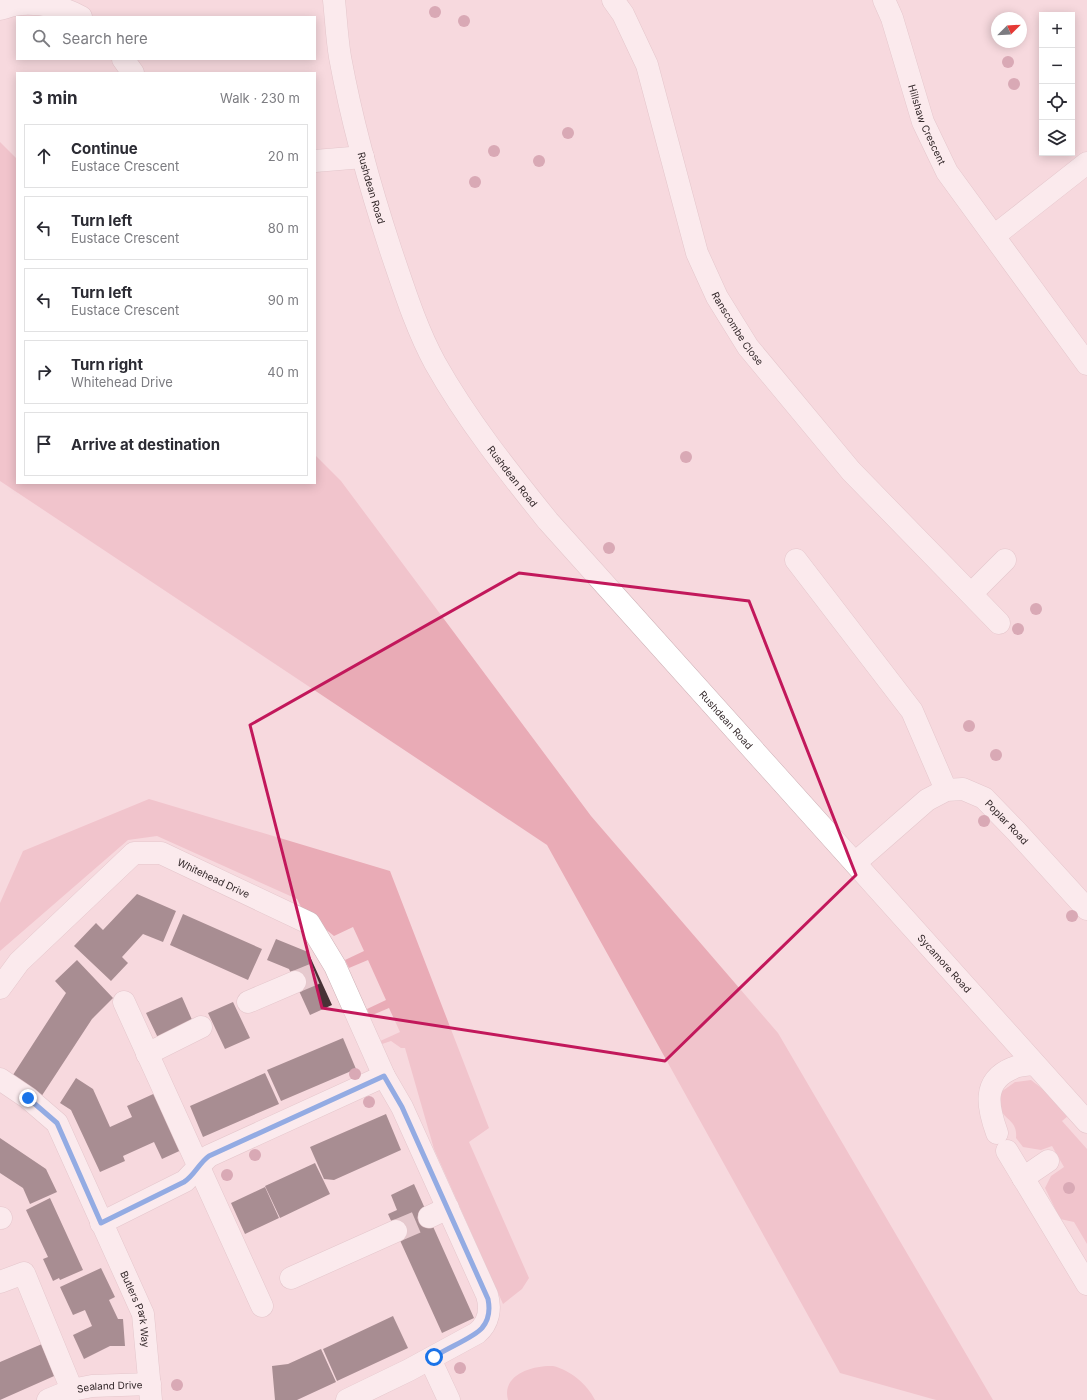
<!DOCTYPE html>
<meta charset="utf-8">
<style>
:root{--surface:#fff;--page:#f2f2f3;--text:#2b2b33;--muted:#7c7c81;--line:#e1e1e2}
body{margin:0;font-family:Inter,sans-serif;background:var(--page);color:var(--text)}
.controls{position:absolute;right:12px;top:12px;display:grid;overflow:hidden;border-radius:0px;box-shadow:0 2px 10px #0003}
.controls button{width:36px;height:36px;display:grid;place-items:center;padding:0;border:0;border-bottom:1px solid var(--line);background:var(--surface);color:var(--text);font:20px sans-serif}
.compass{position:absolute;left:991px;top:12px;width:36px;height:36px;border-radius:50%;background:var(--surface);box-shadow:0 2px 10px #0003;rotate:66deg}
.stop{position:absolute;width:12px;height:12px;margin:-9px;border:3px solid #1a73e8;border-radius:50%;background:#fff}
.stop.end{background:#1a73e8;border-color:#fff;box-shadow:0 1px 4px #0008}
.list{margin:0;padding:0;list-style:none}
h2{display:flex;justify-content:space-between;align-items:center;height:52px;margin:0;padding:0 16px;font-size:17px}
h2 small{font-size:13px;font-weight:400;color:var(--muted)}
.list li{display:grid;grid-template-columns:26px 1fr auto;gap:12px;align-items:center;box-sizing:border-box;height:64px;margin:0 8px 8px;padding:0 8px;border:1px solid var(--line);border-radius:0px}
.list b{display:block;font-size:15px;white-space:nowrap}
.list p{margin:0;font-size:13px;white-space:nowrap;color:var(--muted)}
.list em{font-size:13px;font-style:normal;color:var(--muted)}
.icon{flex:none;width:22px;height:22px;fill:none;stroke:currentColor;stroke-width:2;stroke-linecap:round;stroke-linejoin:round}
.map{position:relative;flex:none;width:1087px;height:1400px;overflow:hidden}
.search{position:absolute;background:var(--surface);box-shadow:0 2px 10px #0003;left:16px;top:16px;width:300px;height:44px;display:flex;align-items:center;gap:10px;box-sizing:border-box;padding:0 14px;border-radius:0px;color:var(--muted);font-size:15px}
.panel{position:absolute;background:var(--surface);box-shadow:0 2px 10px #0003;left:16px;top:72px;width:300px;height:412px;border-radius:0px}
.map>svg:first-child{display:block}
.green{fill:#e9abb6}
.building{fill:#483236}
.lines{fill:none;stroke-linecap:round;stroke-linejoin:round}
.minor-tunnel{stroke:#d0b6ba;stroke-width:22;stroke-dasharray:22 11;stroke-linecap:butt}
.minor-casing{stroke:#cdb1b6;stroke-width:23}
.minor{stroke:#fff;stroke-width:22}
.tree{fill:#b36f83}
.route{stroke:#1a73e8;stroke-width:5}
.marked{fill:none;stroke:#c2185b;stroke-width:3;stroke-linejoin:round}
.labels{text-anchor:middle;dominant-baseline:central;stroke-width:4;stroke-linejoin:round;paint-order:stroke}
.street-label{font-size:10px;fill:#33282a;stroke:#fceaed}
</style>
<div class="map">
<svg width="1087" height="1400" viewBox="0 0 1087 1400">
<rect width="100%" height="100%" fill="#f7d9de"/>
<path class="green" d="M0,142L17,159V483H315V455L341,481L591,816L778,1033L993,1400H936L840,1373L547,845L0,481Z
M149,799L390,871L489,1128L469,1142L529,1278L522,1289L503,1304L434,1149L405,1048H401L391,1041L379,1045L378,1042L400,1032L389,1008L370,1016L367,1009L386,1000L368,960L349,968L345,960L364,951L353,927L334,936L303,911L297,899L157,836L128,840L0,951V903L23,851Z
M1031,1080L1044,1090L1068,1116L1062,1121L1087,1149V1244L1074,1222L1060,1219L1045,1188L1051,1176L1064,1167L1052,1146L1041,1150L1023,1147L1016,1138C1018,1119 1002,1120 999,1105C998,1101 1000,1096 1001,1092L1015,1082Z
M553,1366C570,1370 587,1384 595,1400H508C501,1374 534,1365 553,1366Z"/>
<path class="building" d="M137,894L176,911L163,942L143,934L122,957L128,963L111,981L74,946L96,923L103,930Z
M183,914L262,949L248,980L170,945Z
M276,939L308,952L332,1005L310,1015L289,969L267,960Z
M77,960L113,998L92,1019L41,1097L11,1078L66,993L55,981Z
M182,997L193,1022L158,1038L146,1013Z
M233,1002L250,1038L225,1049L208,1013Z
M343,1038L356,1069L281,1101L267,1070Z
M265,1073L279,1104L203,1137L190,1106Z
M76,1078L93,1089L110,1127L132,1117L127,1106L162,1090L188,1147L162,1159L154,1142L123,1156L125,1161L100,1172L71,1110L60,1103Z
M386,1114L401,1150L334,1180L324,1179L310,1147Z
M0,1138L46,1169L57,1192L30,1204L23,1188L0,1173Z
M315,1163L330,1194L280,1218L265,1186Z
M414,1184L474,1318L442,1333L388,1214L397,1210L391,1195Z
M265,1187L279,1218L245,1234L231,1203Z
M50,1198L83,1270L60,1280L59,1278L53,1281L43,1259L48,1257L26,1210Z
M101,1268L115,1297L109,1300L118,1319H123L125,1346H110L84,1359L73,1335L92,1326L85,1310L73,1315L60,1287Z
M393,1316L408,1348L337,1381L323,1349Z
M49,1341L61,1373L0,1400V1362Z
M321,1349L336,1382L297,1400H275L272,1366L288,1364Z"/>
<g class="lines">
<path class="minor-tunnel" d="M295,982L317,973
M396,1231L429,1217"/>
<g class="minor-casing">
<g id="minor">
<path id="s1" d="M334,0C336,19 337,39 340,57C352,123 370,187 391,251C404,289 416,328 435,363C467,420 507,470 548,521L1087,1122"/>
<path id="s2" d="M613,0L623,14L647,65L697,253L717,297L748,347L851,471L999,623"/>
<path id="s3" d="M884,0L892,18L923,122L947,172L1087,364"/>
<path d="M0,9C7,7 15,4 22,4C41,3 64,7 81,17"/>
<path d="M123,59L133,73"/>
<path d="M315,161L363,157"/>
<path d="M994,236L1087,163"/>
<path d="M796,560L912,711L946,790"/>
<path d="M971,594L1005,560"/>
<path id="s4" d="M855,863L927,800L946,790L963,789L984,798L1016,831L1087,909"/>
<path id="s5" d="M0,988L19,962L134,853H161L309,923L335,966L384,1076L402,1107L487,1295C491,1308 489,1323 477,1333L409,1370L347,1400"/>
<path d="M124,1002L262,1306"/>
<path d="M248,1002L295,982"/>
<path d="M147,1054L201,1027"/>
<path id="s6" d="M0,1079L28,1098L57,1123L143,1314L151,1400"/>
<path d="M997,1133C988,1108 981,1081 1013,1068C1019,1065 1027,1065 1034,1064"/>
<path d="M1007,1151L1087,1284"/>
<path d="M1023,1178L1048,1161"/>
<path d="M429,1217L448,1208"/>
<path d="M0,1218H1"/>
<path d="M101,1223L185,1181L204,1161L209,1156L384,1076"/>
<path d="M291,1278L396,1231"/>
<path d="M0,1282L24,1273L72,1390"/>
<path d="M430,1359L449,1400"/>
<path id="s7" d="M48,1400L72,1390L92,1386L150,1384"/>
</g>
</g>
<use href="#minor" class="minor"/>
</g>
<g class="tree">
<circle cx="435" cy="12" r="6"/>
<circle cx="464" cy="21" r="6"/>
<circle cx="1008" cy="62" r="6"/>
<circle cx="1014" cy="84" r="6"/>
<circle cx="568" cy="133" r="6"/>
<circle cx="494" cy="151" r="6"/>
<circle cx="539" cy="161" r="6"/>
<circle cx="475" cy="182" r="6"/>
<circle cx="686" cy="457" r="6"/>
<circle cx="609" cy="548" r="6"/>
<circle cx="1036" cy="609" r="6"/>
<circle cx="1018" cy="629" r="6"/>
<circle cx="969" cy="726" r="6"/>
<circle cx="996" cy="755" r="6"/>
<circle cx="984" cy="821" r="6"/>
<circle cx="1072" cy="916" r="6"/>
<circle cx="355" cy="1074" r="6"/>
<circle cx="369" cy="1102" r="6"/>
<circle cx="255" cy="1155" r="6"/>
<circle cx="227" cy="1175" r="6"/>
<circle cx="1069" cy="1188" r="6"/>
<circle cx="460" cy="1368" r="6"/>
<circle cx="177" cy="1385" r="6"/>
</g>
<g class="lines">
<path class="route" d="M28,1098L57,1123L101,1223L184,1182C194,1176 199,1163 209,1156L384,1076L402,1107L488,1299C490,1309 489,1320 482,1328C475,1337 445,1349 434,1357"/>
</g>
<path d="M0 0H1087V1400H0ZM519,573L749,601L856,875L665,1061L322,1008L250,725Z" fill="#f7d9de" fill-opacity=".55" fill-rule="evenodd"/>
<path class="marked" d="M519,573L749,601L856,875L665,1061L322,1008L250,725Z"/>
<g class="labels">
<g class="street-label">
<text stroke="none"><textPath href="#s3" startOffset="132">Hillshaw Crescent</textPath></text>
<text stroke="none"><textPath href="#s1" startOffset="192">Rushdean Road</textPath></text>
<text stroke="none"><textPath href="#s2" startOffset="354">Ranscombe Close</textPath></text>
<text stroke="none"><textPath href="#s1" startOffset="516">Rushdean Road</textPath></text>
<text stroke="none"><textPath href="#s1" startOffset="840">Rushdean Road</textPath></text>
<text stroke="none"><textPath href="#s4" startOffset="190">Poplar Road</textPath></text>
<text stroke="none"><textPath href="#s5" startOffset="276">Whitehead Drive</textPath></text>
<text stroke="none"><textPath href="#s1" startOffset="1167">Sycamore Road</textPath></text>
<text stroke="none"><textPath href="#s6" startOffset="275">Butlers Park Way</textPath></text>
<text stroke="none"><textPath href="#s7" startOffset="64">Sealand Drive</textPath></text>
</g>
</g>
</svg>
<div class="controls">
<button>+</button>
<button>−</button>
<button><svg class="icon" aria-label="locate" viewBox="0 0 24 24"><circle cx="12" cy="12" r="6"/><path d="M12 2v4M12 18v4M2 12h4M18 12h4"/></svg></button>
<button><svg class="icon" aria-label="layers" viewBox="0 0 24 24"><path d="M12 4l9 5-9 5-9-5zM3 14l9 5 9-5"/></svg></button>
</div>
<svg class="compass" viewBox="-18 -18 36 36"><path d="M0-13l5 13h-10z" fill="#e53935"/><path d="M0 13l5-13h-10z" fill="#7c7c81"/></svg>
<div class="stop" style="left:434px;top:1357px"></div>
<div class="stop end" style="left:28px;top:1098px"></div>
<div class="search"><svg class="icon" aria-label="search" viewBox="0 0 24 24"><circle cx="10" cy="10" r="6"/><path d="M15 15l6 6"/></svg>Search here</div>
<section class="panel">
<h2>3 min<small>Walk · 230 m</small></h2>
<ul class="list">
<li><svg class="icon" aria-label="ahead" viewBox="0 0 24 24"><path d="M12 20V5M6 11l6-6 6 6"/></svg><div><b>Continue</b><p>Eustace Crescent</p></div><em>20 m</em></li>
<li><svg class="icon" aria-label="left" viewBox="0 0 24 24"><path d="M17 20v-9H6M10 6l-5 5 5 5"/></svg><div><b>Turn left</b><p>Eustace Crescent</p></div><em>80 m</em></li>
<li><svg class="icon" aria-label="left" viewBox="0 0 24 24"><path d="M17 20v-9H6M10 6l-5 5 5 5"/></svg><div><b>Turn left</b><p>Eustace Crescent</p></div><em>90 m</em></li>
<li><svg class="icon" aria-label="right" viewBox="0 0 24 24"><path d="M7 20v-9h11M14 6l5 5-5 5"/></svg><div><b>Turn right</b><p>Whitehead Drive</p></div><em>40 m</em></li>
<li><svg class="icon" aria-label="arrive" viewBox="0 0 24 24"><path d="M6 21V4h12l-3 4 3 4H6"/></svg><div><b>Arrive at destination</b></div></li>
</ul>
</section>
</div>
